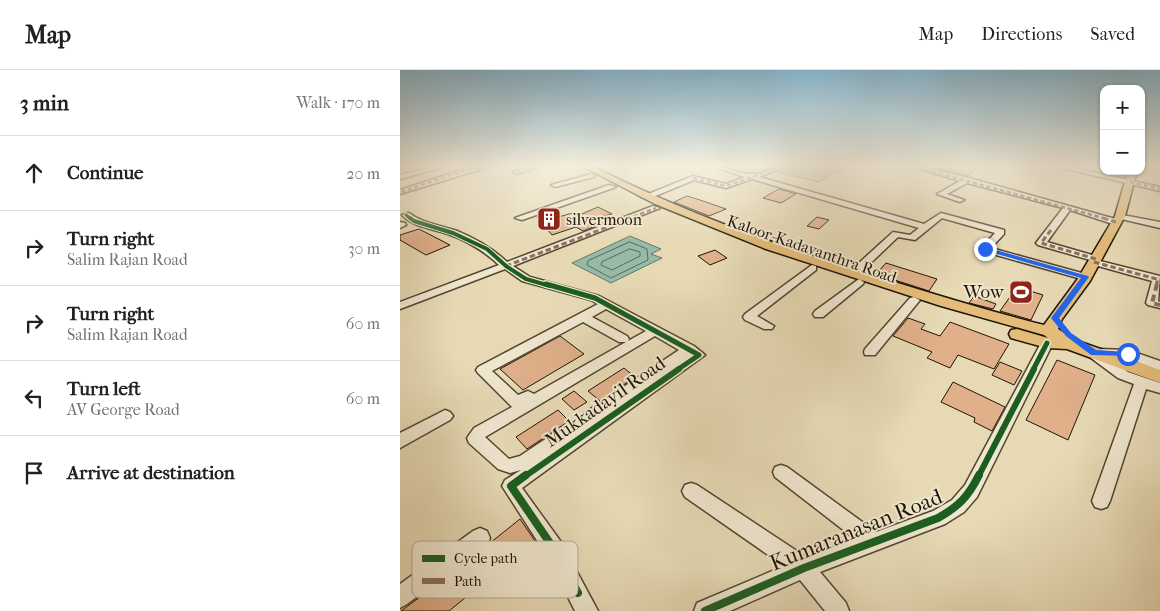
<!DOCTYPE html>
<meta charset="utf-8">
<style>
:root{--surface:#fff;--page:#f6f6f6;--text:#202124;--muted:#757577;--line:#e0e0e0}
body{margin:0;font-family:"IM FELL French Canon",serif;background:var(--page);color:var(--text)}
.controls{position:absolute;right:15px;top:15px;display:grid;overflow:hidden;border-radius:10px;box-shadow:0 1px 4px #0004}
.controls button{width:45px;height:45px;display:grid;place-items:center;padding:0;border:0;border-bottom:1px solid var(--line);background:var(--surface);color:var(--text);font:25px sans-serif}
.stop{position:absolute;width:15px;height:15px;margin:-11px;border:4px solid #2563eb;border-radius:50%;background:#fff}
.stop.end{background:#2563eb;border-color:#fff;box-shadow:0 1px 5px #0008}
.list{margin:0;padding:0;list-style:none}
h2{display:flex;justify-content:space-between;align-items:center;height:65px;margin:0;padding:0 20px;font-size:21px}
h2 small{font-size:16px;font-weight:400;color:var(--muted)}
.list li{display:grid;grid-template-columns:32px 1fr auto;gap:15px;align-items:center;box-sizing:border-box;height:75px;padding:0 20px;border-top:1px solid var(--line)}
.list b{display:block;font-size:19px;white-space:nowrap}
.list p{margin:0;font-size:16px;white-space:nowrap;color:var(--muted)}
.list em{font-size:16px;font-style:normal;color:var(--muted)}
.icon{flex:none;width:28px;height:28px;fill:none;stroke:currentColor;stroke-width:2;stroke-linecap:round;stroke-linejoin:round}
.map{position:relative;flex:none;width:760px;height:541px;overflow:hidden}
header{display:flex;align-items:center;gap:30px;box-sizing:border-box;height:70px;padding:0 25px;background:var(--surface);border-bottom:1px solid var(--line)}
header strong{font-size:24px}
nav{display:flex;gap:28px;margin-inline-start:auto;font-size:18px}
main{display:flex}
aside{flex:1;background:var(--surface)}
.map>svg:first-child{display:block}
.green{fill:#b2c090;stroke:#696a4c}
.water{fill:#97baa9;stroke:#677868}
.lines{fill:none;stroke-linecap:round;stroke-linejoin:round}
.shore{stroke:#5c6858;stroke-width:1}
.building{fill:#dfb08a;stroke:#201507}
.minor-casing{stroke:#524632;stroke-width:3}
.major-casing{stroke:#201507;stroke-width:3}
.minor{fill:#efe6ce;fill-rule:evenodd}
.major{fill:#e3bc7a;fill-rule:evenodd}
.quiet-far2{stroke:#8d6e63;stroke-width:2.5;stroke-dasharray:4.5 2.5;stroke-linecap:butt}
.quiet-far1{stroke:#8d6e63;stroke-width:3;stroke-dasharray:5.5 3;stroke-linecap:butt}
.quiet{stroke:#8d6e63;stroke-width:4;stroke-dasharray:7 4;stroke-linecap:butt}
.cycleway-far4-casing{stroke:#efe6ce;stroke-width:5}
.cycleway-far3-casing{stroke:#efe6ce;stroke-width:6}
.cycleway-far2-casing{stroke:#efe6ce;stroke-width:8}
.cycleway-far1-casing{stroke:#efe6ce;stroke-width:9}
.cycleway-casing{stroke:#efe6ce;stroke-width:11}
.cycleway-far4{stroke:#1b5e20;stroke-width:3}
.cycleway-far3{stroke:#1b5e20;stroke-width:4}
.cycleway-far2{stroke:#1b5e20;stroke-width:5}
.cycleway-far1{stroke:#1b5e20;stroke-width:6}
.cycleway{stroke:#1b5e20;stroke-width:8}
.route{fill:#2563eb}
.labels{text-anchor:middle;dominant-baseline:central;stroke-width:4;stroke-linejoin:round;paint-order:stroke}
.far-poi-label{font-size:16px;fill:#201507;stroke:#efe6ce;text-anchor:start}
.far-street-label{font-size:16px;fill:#201507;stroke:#efe6ce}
.poi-label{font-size:19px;fill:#201507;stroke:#efe6ce;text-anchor:end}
.street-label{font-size:19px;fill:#201507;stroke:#efe6ce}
.near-street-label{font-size:22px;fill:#201507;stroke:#efe6ce}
.key{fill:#efe6ce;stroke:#b1a792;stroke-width:1}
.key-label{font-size:14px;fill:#201507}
</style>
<header>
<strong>Map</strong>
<nav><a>Map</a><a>Directions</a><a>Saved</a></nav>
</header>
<main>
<aside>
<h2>3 min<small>Walk · 170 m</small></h2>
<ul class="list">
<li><svg class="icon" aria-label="ahead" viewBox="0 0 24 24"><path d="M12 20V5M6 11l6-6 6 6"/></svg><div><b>Continue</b></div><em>20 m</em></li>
<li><svg class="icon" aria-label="right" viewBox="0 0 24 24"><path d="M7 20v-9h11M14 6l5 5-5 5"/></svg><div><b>Turn right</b><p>Salim Rajan Road</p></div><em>30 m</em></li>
<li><svg class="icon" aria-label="right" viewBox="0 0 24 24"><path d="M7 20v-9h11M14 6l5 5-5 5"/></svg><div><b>Turn right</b><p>Salim Rajan Road</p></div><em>60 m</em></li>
<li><svg class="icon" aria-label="left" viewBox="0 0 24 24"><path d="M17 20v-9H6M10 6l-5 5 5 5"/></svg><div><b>Turn left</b><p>AV George Road</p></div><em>60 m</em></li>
<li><svg class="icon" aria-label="arrive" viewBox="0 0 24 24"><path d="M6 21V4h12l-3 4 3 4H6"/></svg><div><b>Arrive at destination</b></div></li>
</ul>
</aside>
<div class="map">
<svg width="760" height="541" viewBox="0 0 760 541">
<rect width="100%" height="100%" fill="#e6d9b4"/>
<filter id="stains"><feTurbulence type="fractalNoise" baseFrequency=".004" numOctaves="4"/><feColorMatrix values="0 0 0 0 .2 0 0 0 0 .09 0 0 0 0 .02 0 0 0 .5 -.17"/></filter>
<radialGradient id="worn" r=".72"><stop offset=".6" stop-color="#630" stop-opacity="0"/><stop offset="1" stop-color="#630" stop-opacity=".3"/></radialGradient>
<path class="green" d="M385,96L446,97L419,112L374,101Z"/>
<path class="water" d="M230,166L261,179L251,184L262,188L211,213L172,193Z"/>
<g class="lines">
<path class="shore" d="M230,172L247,179L248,190L211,208L187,195L188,191Z
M230,179L240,182V186L212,200L201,195L202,192Z"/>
</g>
<path class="building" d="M539,96H580L567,106L539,99Z
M379,119L396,124L381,133L363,128Z
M287,126L297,129L326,139L309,146L274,132Z
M198,137L212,144L204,146L211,150L183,161L176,157L152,165L137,147L154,142L158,147L173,143L177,146Z
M417,147L429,150L419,159L407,156Z
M19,159L50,175L26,185L0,170V165Z
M315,180L327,188L310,195L298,186Z
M486,193L537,209L529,221L476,204Z
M617,217L643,225L631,250L600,241Z
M574,226L596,234L593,239L569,233Z
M508,248L525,254L521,259L540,266L550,252L609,274L594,299L558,285L550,298L527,288L532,282L493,266Z
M160,266L184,284L123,320L100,299Z
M657,290L695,305L668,370L626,350Z
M600,292L622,301L614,315L592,305Z
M224,298L235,307L200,331L188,321Z
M553,312L605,337L592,361L574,352L575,348L541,332Z
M174,321L187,332L174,340L162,329Z
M158,340L169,351L127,379L116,367Z
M120,449L135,471L49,541H1L88,477L90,473Z"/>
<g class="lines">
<g class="minor-casing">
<path id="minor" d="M0,96H7L0,99Z
M37,96H47L0,109V105Z
M79,96H91L0,124V120L61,100Z
M131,96H141L116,104L113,102Z
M311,96C325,96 337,104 351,104C362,105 374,96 386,96L359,107L524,154L541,143L604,160V164L591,178L689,205L690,207L685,210L582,181V177L595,163L542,148L515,170L498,167L457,206H449L448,204L449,202L493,162L510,165L519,158L352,109L326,118L294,110L248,129L241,127L293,106L326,114L345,107Z
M509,96H519L569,108L719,150V154L716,155L670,140L647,172L699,187L700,191L760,206L758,231L760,232V238L748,235L746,233L752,211L691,194L690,190L638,175L636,173L663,138L567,113L547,124L564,130L560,132L537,124L560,111Z
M654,96H665L760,117V121Z
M192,104L195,106L194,107L155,117L151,115Z
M209,115L216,117L122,150L115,148Z
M253,136L260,138L113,196L130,207L199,226L294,276L305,285L122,418L161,472L198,541H175L147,486L102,416L105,410L121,400L110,403L98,399L69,373L67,368L74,358L112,337L78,303L76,300L78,297L198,234L191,230L122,211L105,199L0,239V232L99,195C84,181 68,171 48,164C33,159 13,157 2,145L9,143C23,154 41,155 57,161C76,169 92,178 107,192ZM206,239L246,261L228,271L229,269L227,266L192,247ZM183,252L219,272H226L134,324L128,321L118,325L92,301ZM255,266L279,280L120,386L109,389L85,367Z
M717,144L760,152V158L717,148Z
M0,152L5,153L6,155L0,158Z
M412,195L416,196V200L357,246L374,256L372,259H364L345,250L343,247L345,244Z
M459,209L464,212L463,214L423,247H415L413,244L415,241Z
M514,227L520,230L475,285H465L464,282L465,279L510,228Z
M647,269L653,273L577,427L564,442L545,454L420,502L446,533L449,541H425L400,510L330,541H294L297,533L384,496L285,427L282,421L285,415L291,413L297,415L406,487L455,469L375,407L373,402L375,397L381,395L387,397L476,462L533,441L552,430L565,415L641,273Z
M699,279L728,280L760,291V301L727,288H709L728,302L760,313V323L746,319L710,431L707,437L701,439L695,437L692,431L734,314L718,308L691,288L690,285L691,282Z
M45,340L50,342L53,346L50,350L0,378V363Z
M80,458L87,461L90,468L87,475L7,534L0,538V514L73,461Z"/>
</g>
<g class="major-casing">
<path id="major" d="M182,96H192C287,144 386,179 488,210C540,226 591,242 644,255L677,210L715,146L728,101H737L725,146L690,211L662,249L658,259L675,270L760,300V313L667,279L647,278L611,268L609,264L611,260L617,259L648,268L644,265L541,236L366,179L255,134Z"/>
</g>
<use href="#minor" class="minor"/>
<use href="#major" class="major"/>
<path class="quiet-far2" d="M512,96L707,149
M116,102L138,96
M293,108L326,116L383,96
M730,112L760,119
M1,122L63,101L88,96
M227,149L256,138"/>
<path class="quiet-far1" d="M703,148L716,152
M651,160L641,173L696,189
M694,192L760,210
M106,196L231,148
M756,216L758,209"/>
<path class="quiet" d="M757,214L752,233L760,235"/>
<g class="cycleway-far4-casing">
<path id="cycleway-far4" d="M6,145L11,149"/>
</g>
<g class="cycleway-far3-casing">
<path id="cycleway-far3" d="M10,148L14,151L53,163L87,179L106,196L126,209L150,216"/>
</g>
<g class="cycleway-far2-casing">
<path id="cycleway-far2" d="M146,214L195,228L299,285L277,300
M633,300L647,273"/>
</g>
<g class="cycleway-far1-casing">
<path id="cycleway-far1" d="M124,407L279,299
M578,407L634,299"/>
</g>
<g class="cycleway-casing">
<path id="cycleway" d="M126,405L111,416L154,479L178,523
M305,541L404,498L538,448C559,436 568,427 579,405"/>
</g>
<use href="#cycleway-far4" class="cycleway-far4"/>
<use href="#cycleway-far3" class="cycleway-far3"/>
<use href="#cycleway-far2" class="cycleway-far2"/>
<use href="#cycleway-far1" class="cycleway-far1"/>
<use href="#cycleway" class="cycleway"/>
</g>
<linearGradient id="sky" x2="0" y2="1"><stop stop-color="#87b6cf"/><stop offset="0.56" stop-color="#f4eedd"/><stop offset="1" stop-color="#f4eedd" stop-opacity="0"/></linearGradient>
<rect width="760" height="171" fill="url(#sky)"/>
<path class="route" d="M585,177L688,206L689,207L659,248L671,263L696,280L728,282L732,284L731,286L691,285L666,266L651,248L681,208L583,180Z"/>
<defs>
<g id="building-square" transform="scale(1.25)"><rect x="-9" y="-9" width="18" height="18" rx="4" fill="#8f2418" stroke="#efe6ce"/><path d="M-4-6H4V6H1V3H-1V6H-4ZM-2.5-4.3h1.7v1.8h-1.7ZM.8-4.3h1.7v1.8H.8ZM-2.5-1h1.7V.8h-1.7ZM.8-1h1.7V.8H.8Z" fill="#fff"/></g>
<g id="stadium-square" transform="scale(1.25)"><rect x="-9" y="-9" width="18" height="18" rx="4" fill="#8f2418" stroke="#efe6ce"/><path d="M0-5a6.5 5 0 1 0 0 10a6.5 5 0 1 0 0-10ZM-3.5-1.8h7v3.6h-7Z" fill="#fff"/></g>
</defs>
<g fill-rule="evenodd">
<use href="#building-square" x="149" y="149"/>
<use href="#stadium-square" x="621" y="222"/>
</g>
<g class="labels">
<g class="far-poi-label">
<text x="166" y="149">silvermoon</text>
</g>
<g class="far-street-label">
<text transform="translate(412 179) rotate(19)">Kaloor-Kadavanthra Road</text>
</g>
<g class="poi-label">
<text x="604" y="222">Wow</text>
</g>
<g class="street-label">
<text transform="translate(205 332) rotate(-35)">Mukkadayil Road</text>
</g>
<g class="near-street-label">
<text transform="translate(456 460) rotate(-22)">Kumaranasan Road</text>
</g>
</g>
<rect x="12" y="471" width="166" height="57" rx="8" class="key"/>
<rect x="22" y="485" width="23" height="7" fill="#1b5e20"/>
<rect x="22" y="508" width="23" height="6" fill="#8d6e63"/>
<g class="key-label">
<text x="54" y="493">Cycle path</text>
<text x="54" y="516">Path</text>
</g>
<rect width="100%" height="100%" filter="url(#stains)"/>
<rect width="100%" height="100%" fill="url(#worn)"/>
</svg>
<div class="controls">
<button>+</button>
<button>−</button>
</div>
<div class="stop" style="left:728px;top:284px"></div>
<div class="stop end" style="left:585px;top:179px"></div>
</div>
</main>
